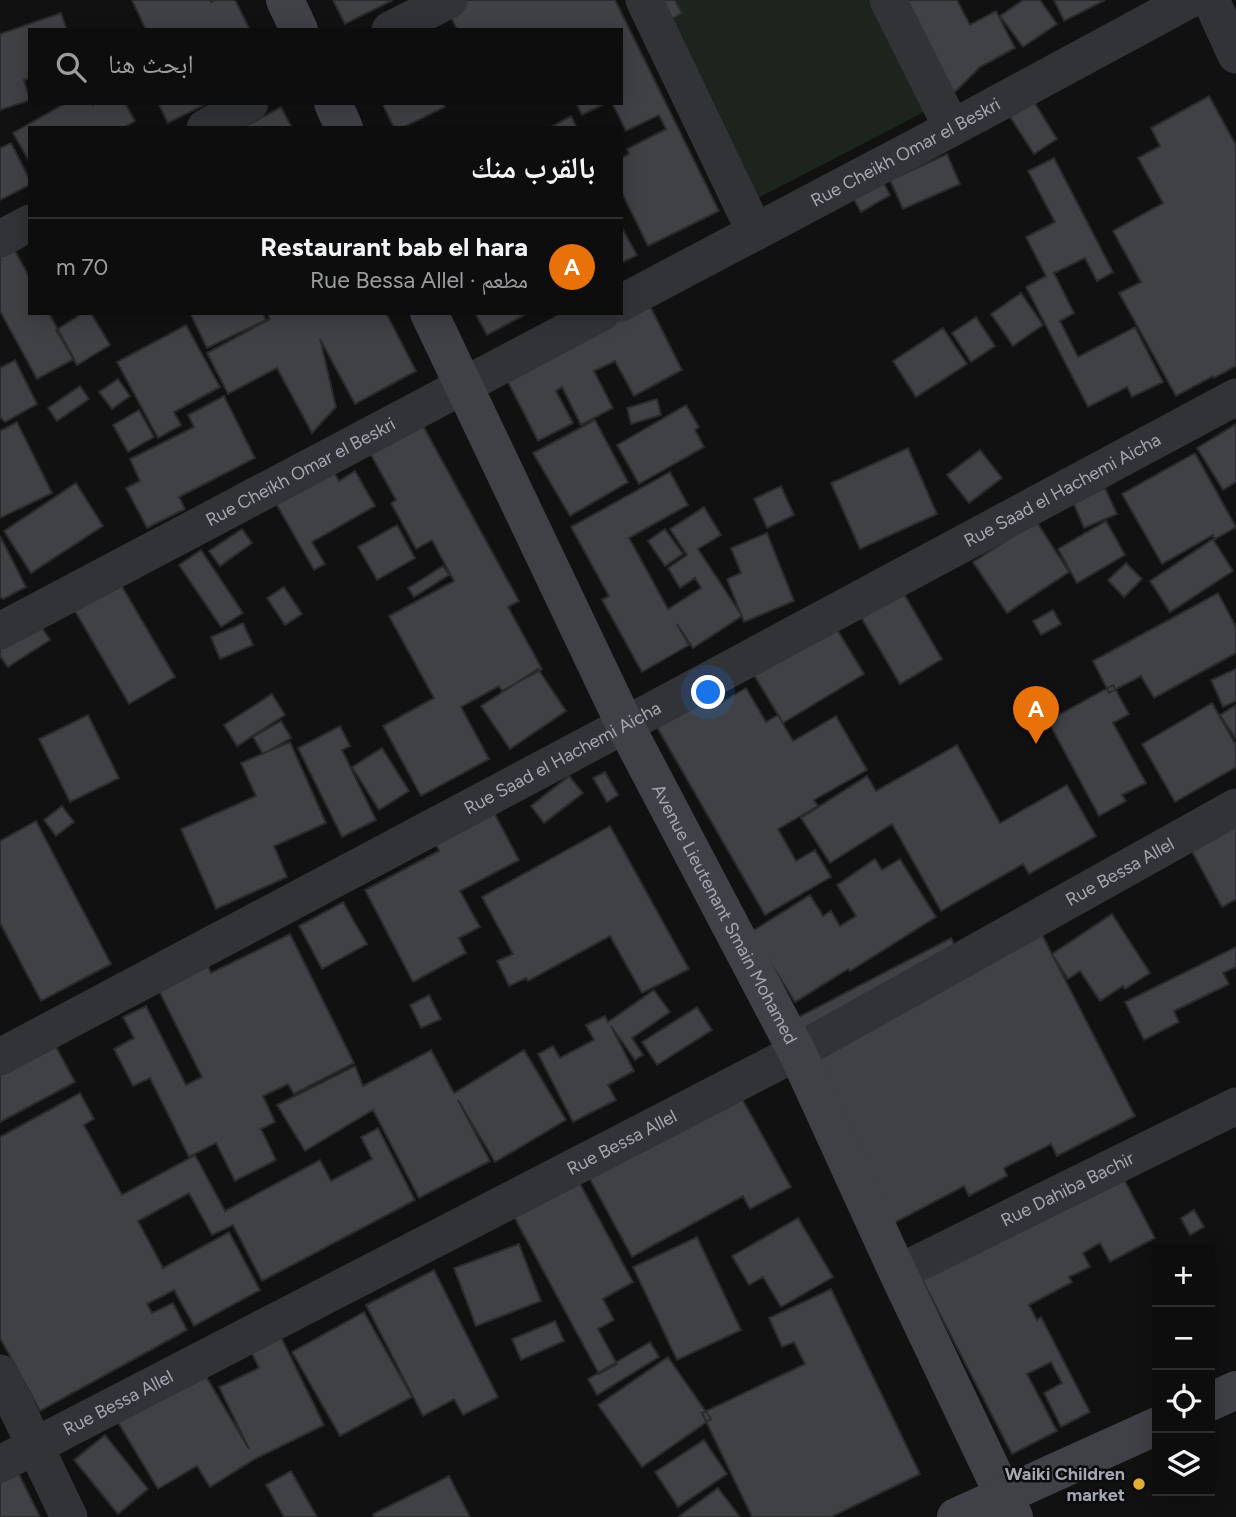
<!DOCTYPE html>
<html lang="ar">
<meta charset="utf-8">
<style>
:root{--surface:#0d0d0e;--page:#161617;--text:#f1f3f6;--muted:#9a9c9e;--line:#2d2d2e;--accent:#8c9099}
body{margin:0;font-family:Figtree,"Noto Naskh Arabic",sans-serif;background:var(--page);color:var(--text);direction:rtl}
.controls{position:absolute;right:21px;bottom:21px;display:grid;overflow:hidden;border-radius:0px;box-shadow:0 4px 18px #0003}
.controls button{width:63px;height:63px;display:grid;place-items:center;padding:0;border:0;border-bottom:2px solid var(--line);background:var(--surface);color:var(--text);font:35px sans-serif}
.you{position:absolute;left:709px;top:693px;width:24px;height:24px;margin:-18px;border:5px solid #fff;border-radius:50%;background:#1a73e8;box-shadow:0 0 0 10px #1a73e833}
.badge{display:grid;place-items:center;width:46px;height:46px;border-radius:50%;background:var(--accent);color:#fff;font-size:23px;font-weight:700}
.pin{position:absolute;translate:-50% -58px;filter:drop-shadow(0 2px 4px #0008)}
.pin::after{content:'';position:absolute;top:37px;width:24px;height:21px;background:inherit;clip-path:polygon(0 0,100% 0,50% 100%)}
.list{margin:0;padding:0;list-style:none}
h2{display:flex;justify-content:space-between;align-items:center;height:91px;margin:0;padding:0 28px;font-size:30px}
h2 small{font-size:23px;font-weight:400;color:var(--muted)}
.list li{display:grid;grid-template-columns:46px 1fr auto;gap:21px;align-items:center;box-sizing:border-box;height:98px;padding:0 28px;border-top:2px solid var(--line)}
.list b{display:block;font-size:26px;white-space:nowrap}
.list p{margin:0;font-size:23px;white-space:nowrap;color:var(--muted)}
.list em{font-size:23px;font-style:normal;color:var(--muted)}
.icon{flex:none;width:38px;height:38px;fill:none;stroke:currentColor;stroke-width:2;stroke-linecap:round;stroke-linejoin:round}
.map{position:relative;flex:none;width:1236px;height:1517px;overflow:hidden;direction:ltr}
.search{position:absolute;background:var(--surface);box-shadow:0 4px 18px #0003;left:28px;top:28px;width:595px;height:77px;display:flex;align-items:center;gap:18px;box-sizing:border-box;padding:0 24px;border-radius:0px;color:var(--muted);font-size:26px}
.panel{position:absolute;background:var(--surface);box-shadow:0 4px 18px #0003;left:28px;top:126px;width:595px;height:189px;border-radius:0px;direction:rtl}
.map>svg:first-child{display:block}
.green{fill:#1d241e}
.building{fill:#404145;stroke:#2b2b2e;stroke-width:2}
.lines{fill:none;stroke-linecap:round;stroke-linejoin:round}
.street{stroke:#323337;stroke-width:37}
.secondary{stroke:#404147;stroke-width:38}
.poi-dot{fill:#e5b136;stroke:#0c0c0d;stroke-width:2.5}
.labels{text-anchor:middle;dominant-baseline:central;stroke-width:5;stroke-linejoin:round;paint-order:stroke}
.street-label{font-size:18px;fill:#a3a7b2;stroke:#0c0c0d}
.poi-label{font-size:18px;font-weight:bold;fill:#a3a7b2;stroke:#0c0c0d;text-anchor:end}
</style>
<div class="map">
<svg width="1236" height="1517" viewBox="0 0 1236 1517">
<rect width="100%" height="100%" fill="#111112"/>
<path class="green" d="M656,0H874L930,109L758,198Z"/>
<path class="building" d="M132,0H210L211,2L216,0H235L250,30H146Z
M333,0H393L345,24Z
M454,0H615L719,211L648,246L621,191V158L629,154L627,149L666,129L659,115L626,131L612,103H621V30H457L445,4Z
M653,0H675L682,13L665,23Z
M894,0H957L970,25L996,11L1015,48L980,67L956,91L944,98Z
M1023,0H1040L1057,24L1023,47L1000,16Z
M1054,0H1105L1064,21Z
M61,13L67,30H30V78L24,80L30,100L0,110V34Z
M1209,96L1236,145V366L1214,378L1213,376L1176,396L1119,293L1141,282L1113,231L1163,203L1138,158L1160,146L1151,128Z
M1031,97L1057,139L1034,154L1007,112Z
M66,103H92L93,105L96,103H125L135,121L123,128H30V163L13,133Z
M158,103H208L168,123Z
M382,103H443L445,107L402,128H394Z
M576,103H606L582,115Z
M281,107L292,128H242Z
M571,116L577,128H549Z
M11,143L30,180V185L0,200V148Z
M947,154L960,184L903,209L890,180Z
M1054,158L1113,272L1097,281L1085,258L1054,273L1074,313L1060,321L1078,357L1135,327L1163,382L1132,397L1127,387L1088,407L1026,287L1046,276L1026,237L1055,222L1028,171Z
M882,180L890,195L861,212L852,196Z
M621,226L637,255L621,263Z
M9,240L30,278V313H49L74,359L37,379L0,311V244Z
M1021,293L1043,325L1013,346L991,314Z
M649,304L682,370L634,396L615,361L594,371L613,408L581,425L562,387L556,391L573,423L538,441L507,380L544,358Z
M83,313H91L110,345L77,365L56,330Z
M190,313H263L266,320L207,348Z
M267,313H386L416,371L355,404L320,339L336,407L312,433L277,368L228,394L207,353L270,319Z
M475,313H528L487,335Z
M976,317L995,346L971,362L952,333Z
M186,325L220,387L174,412L181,425L158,438L117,362Z
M943,328L967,364L916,397L893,361Z
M15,360L37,404L5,422L0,417V368Z
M118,379L130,396L112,409L99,392Z
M80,386L89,399L57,421L48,408Z
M224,396L255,458L179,497L185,509L147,528L126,488L140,481L130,459L194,427L188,415Z
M657,399L661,415L631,424L627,408Z
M686,405L699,427L695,430L704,447L639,484L617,445Z
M139,410L154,437L128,452L113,425Z
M595,420L628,482L570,516L533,453Z
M17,422L52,493L0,518V431Z
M422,424L519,601L508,607L542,669L502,691L499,686L461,707L489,759L421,796L383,726L434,698L389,616L454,581L432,540L416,549L391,503L396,500L370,453Z
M1236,424V482L1223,490L1197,448Z
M908,448L937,514L860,549L831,483Z
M980,450L1002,478L969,503L947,475Z
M1195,453L1236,527L1215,539L1213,535L1162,564L1122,494Z
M331,467L339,481L355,471L375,506L312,542L325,564L314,570L274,500Z
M670,472L688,505L629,538L668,609L701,588L695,578L680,588L668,568L687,555L670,529L704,507L721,535L698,549L742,616L693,648L677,624L689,645L642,672L602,600L609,596L571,527Z
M76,483L103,526L31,573L4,531Z
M781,486L794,515L767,528L754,499Z
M1105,488L1117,514L1084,528L1073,502Z
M1036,521L1069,572L1007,613L973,562Z
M1106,521L1125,555L1077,583L1058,549Z
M397,525L415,558L377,580L358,547Z
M242,529L252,543L220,566L209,551Z
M665,529L683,554L665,566L648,541Z
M767,533L794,601L744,622L727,579L741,573L731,548Z
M0,536L26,587L3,599L0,597Z
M1213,539L1233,571L1170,612L1150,581Z
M201,550L243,613L221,627L179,565Z
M1126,563L1142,579L1124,597L1108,580Z
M443,566L449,575L414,597L408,588Z
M117,578L175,677L129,704L71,604Z
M284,587L302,614L285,625L267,598Z
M900,587L942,659L900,684L858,612Z
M1218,593L1236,627V653L1154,698L1141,676L1109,693L1093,661Z
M1053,610L1061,624L1041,635L1033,621Z
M39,623L50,640L8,667L0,656V648Z
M243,623L253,645L220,659L211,637Z
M835,626L864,674L783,723L754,675Z
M538,669L566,711L510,749L481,706Z
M1236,669V701L1223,707L1211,680Z
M1113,685L1129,714L1113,723L1146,783L1122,795L1126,801L1099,816L1048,721Z
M714,687L722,702L746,688L766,722L778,715L793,741L836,716L867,770L814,800L818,806L778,829L796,861L815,850L831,877L765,915L654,722Z
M272,694L285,715L237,746L224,725Z
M1212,703L1236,745V767L1175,802L1142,744Z
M1236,705V739L1220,715Z
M88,715L119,778L70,802L39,739Z
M281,721L291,738L263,754L253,737Z
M340,726L350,746L342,750L376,820L342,837L298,748Z
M290,742L326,823L274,846L287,877L216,909L181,829L256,796L241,763Z
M957,745L1000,823L1067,785L1096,836L1029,874L1023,864L941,911L892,824L830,863L801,818L867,776L876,791Z
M382,748L409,791L379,810L352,767Z
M605,772L618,795L607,802L593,778Z
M569,776L583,793L544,823L531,806Z
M62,806L74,822L56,836L44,820Z
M1236,806V899L1222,907L1183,835Z
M491,807L519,860L460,891L480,927L459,938L466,953L413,982L365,890L439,851L433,838Z
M36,821L111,964L41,1001L0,923V841Z
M610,826L689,969L642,993L610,936L528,981L526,978L509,986L497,961L513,954L482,897Z
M875,859L882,870L900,859L936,917L850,971L848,969L795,1002L751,932L810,895L823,916L831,911L840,926L856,916L837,885Z
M343,902L367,944L322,969L299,926Z
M1112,914L1150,973L1125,989L1123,986L1100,1001L1080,971L1068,979L1052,954Z
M1038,927L1135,1116L1057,1156L1051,1144L1004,1168L1007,1176L969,1196L964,1186L894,1223L791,1021L951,938L965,965Z
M290,934L354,1063L294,1094L288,1084L263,1096L275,1122L261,1129L276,1160L235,1181L216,1143L189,1157L150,1078L133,1086L114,1049L134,1038L123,1017L146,1006L186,1085L202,1077L155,983L204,959L211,973Z
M1236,947V967L1223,973L1229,984L1174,1011L1179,1022L1144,1040L1125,1002Z
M654,990L670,1012L632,1038L643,1055L635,1060L611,1026L634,1071L608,1085L616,1100L573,1122L538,1054L553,1046L560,1058L594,1040L586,1025L605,1016L608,1022Z
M429,995L441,1019L421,1028L410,1005Z
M697,1007L712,1030L657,1065L642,1042Z
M54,1043L75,1082L0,1122V1072Z
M431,1050L454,1093L524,1050L566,1120L495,1162L458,1100L490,1161L419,1198L373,1110L305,1151L277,1105L355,1066L363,1086Z
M730,1077L791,1187L750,1209L743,1196L632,1257L580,1161Z
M80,1093L94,1119L84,1125L122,1195L195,1155L225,1211L320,1160L331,1181L372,1159L361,1137L378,1128L415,1200L262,1281L233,1225L212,1235L189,1193L138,1221L163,1268L229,1232L260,1290L194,1326L174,1290L147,1304L152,1313L173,1303L187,1330L40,1411L0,1338V1137Z
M570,1165L633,1282L603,1299L614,1320L598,1329L617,1364L599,1374L505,1200Z
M1117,1166L1155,1238L1110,1262L1100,1243L1083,1253L1090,1267L1069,1277L1072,1282L1029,1305L1037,1320L1041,1317L1090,1412L1061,1427L1044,1393L1062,1383L1051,1362L1027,1374L1057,1431L1012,1454L917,1270Z
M1194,1210L1204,1227L1190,1235L1181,1218Z
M798,1218L833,1277L781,1307L763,1277L749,1285L732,1256Z
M697,1237L741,1330L677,1360L633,1267Z
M519,1244L541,1301L476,1326L454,1268Z
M434,1270L498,1397L463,1415L454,1399L423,1416L366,1305Z
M831,1289L920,1474L831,1517H752L702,1413L805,1364L794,1342L782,1347L769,1318Z
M364,1312L412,1397L340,1436L292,1352Z
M555,1321L564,1341L521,1360L512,1339Z
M279,1333L324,1425L255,1459L210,1487L197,1466L158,1489L116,1419L201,1368L249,1449L219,1387L259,1368L249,1347Z
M650,1342L659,1357L597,1395L588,1379Z
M668,1357L711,1419L642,1467L598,1405Z
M105,1435L148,1489L118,1514L74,1460Z
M704,1440L727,1474L678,1507L655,1472Z
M16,1468L40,1517H0V1477Z
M291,1471L317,1517H284L266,1485Z
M449,1476L470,1517H374L373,1514Z
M718,1488L740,1517H678Z"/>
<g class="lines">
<g class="street">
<path d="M644,0L755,232"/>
<path d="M888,0L952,128"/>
<path d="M1211,0L1236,55"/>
<path d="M390,30L449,0"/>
<path d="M205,128L250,103"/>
<path d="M0,239L30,223"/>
<path id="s1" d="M621,303L952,128L1189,0"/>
<path id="s2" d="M0,631L601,313"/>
<path id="s3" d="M0,1057L625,725L1236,397"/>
<path id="s4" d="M898,1273L1236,1106"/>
<path d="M0,1373L69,1517"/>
<path id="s5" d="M0,1464L797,1052L1236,807"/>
</g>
<g class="secondary">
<path d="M285,0L299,30"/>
<path d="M333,103L344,128"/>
<path id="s6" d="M429,313L625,725L797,1052L898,1273L1014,1517"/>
<path d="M1210,1402L1236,1390"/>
<path d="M956,1517L1157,1426"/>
</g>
</g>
<circle class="poi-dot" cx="1139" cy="1484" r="7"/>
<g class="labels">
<g class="street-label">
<text stroke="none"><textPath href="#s1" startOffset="322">Rue Cheikh Omar el Beskri</textPath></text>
<text stroke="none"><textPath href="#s2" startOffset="340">Rue Cheikh Omar el Beskri</textPath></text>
<text stroke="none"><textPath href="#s3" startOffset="1204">Rue Saad el Hachemi Aicha</textPath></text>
<text stroke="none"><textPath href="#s3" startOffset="637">Rue Saad el Hachemi Aicha</textPath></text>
<text stroke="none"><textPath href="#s5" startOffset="1267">Rue Bessa Allel</textPath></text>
<text stroke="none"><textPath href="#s6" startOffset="670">Avenue Lieutenant Smain Mohamed</textPath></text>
<text stroke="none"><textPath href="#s5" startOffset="700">Rue Bessa Allel</textPath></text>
<text stroke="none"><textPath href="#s4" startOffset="189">Rue Dahiba Bachir</textPath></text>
<text stroke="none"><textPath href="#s5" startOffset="133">Rue Bessa Allel</textPath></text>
</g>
<g class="poi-label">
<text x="1125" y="1474">Waiki Children<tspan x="1125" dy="21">market</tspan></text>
</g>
</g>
</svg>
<div class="controls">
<button>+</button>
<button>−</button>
<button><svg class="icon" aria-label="locate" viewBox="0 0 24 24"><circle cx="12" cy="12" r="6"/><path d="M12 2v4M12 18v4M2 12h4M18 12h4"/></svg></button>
<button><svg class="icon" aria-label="layers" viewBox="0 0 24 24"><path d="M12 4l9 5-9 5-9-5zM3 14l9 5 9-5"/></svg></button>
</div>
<div class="you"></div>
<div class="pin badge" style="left:1036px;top:744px;background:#e8710a">A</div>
<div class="search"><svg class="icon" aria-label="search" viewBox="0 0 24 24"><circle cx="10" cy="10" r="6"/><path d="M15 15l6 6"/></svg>ابحث هنا</div>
<section class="panel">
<h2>بالقرب منك<small></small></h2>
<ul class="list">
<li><span class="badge" style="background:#e8710a">A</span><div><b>Restaurant bab el hara</b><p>مطعم · Rue Bessa Allel</p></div><em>70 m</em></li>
</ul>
</section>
</div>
